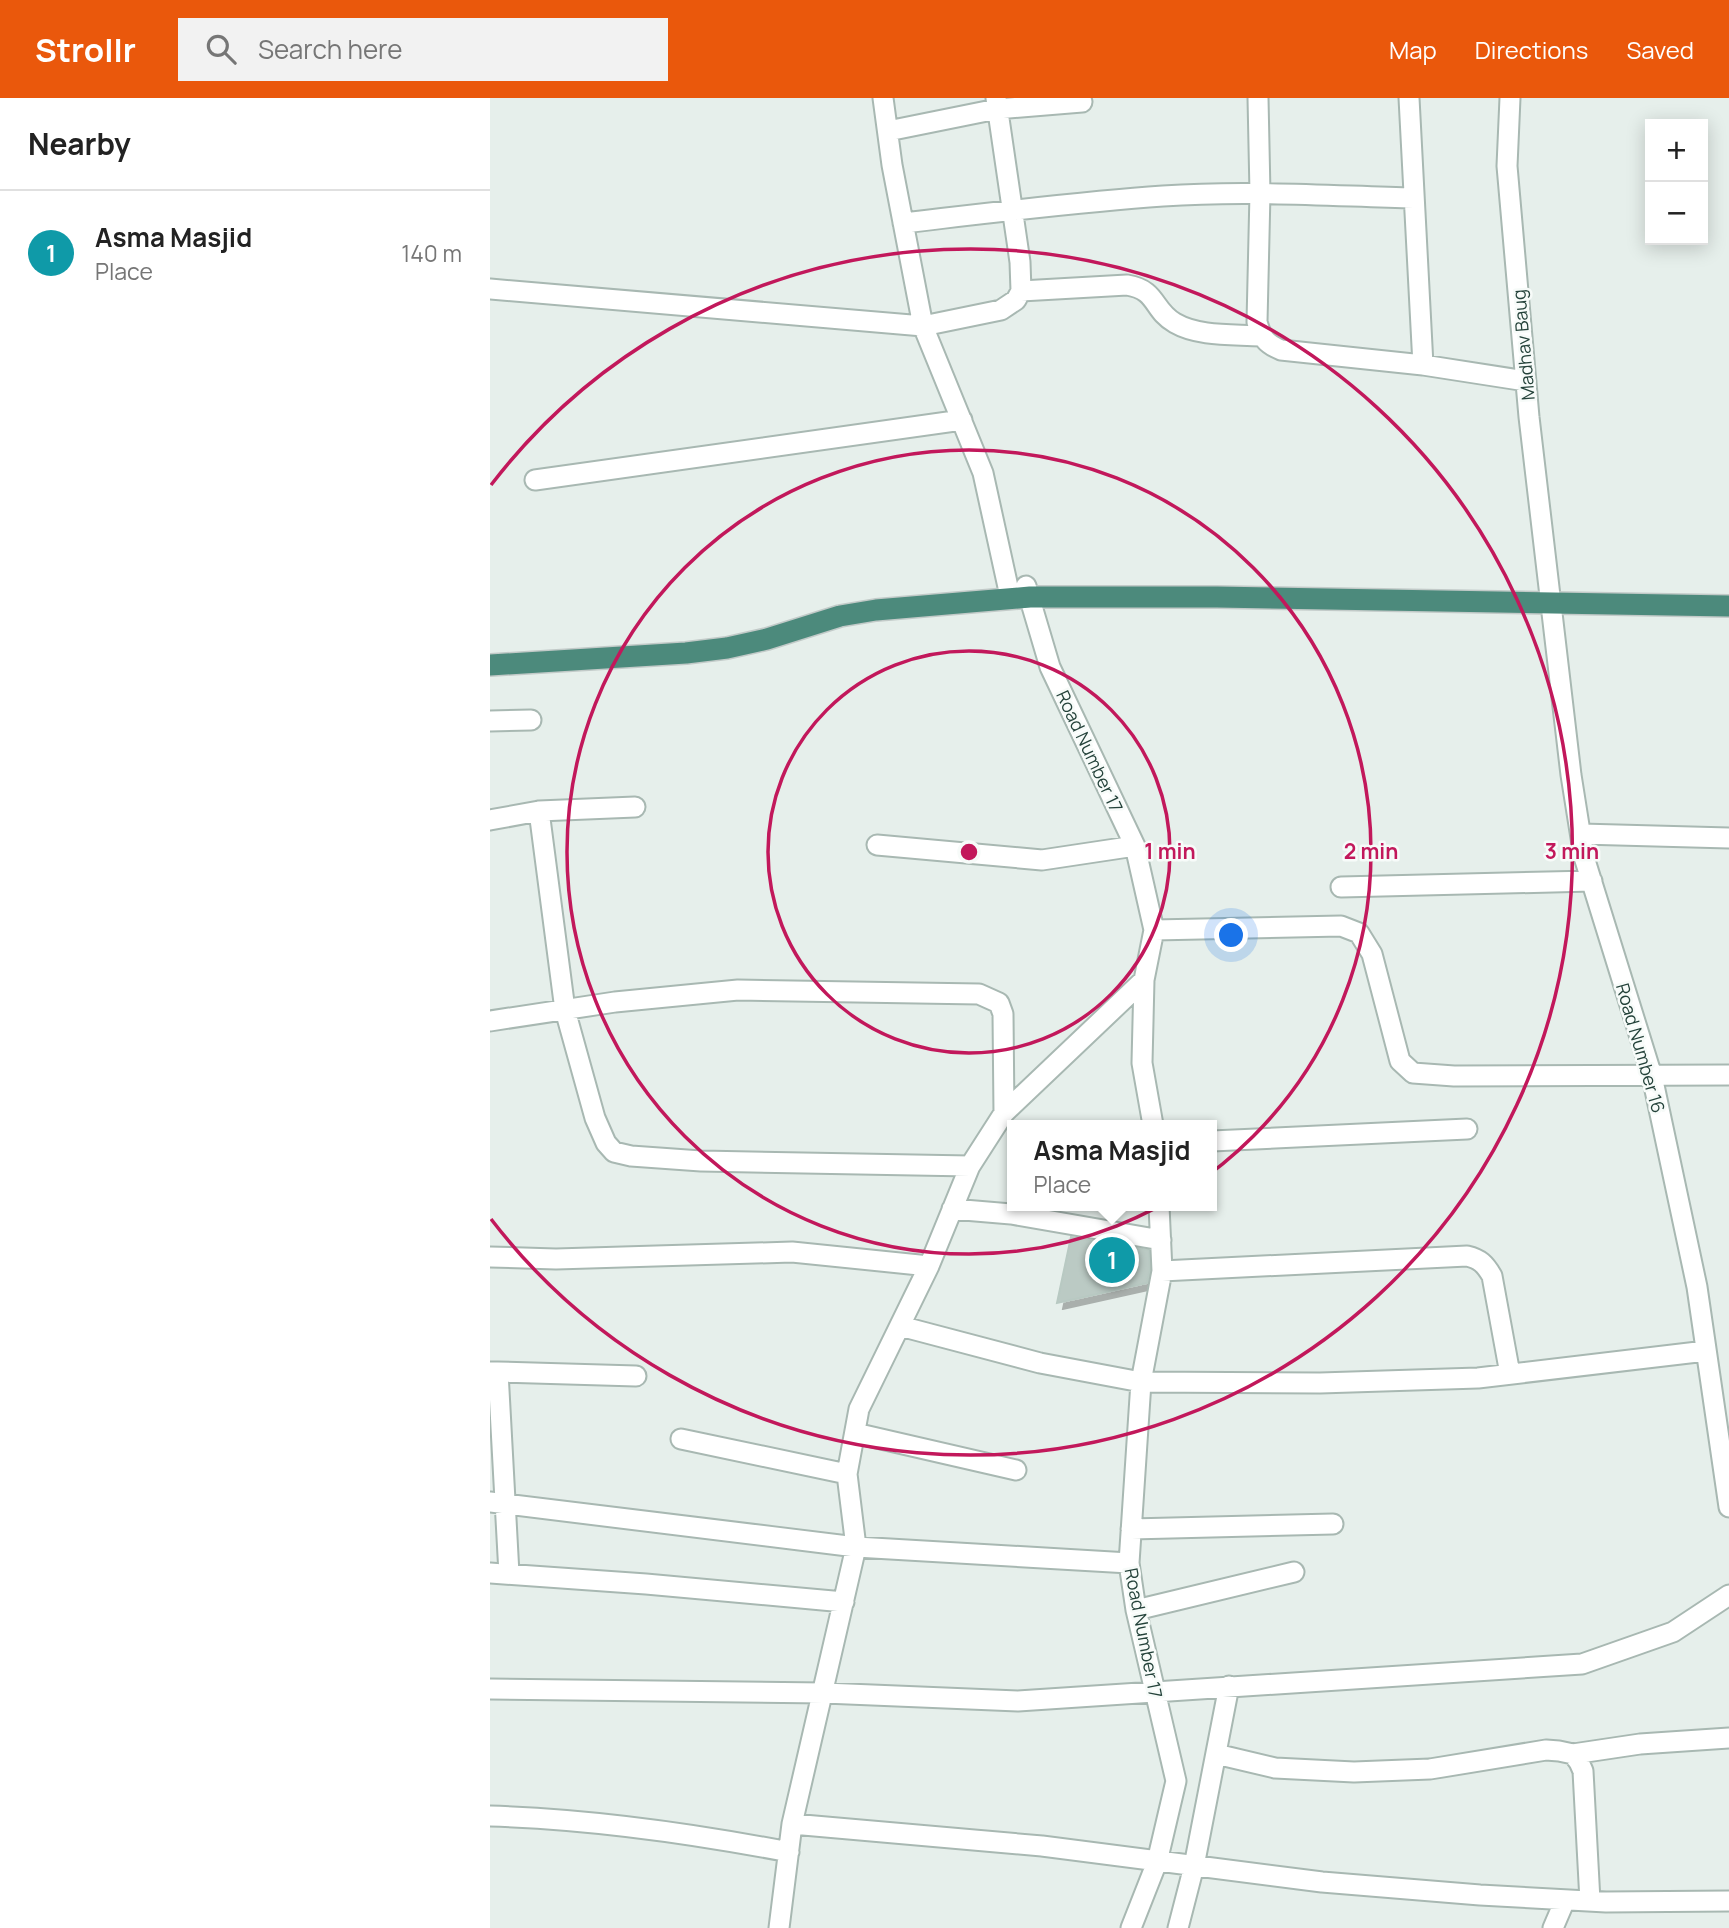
<!DOCTYPE html>
<meta charset="utf-8">
<style>
:root{--surface:#fff;--page:#f2f2f2;--text:#222;--muted:#767676;--line:#e0e0e0;--accent:#ea580c}
body{margin:0;font-family:Manrope,sans-serif;background:var(--page);color:var(--text)}
.controls{position:absolute;right:21px;top:21px;display:grid;overflow:hidden;border-radius:0px;box-shadow:0 4px 18px #0003}
.controls button{width:63px;height:63px;display:grid;place-items:center;padding:0;border:0;border-bottom:2px solid var(--line);background:var(--surface);color:var(--text);font:35px sans-serif}
.you{position:absolute;left:742px;top:838px;width:24px;height:24px;margin:-18px;border:5px solid #fff;border-radius:50%;background:#1a73e8;box-shadow:0 0 0 10px #1a73e833}
.badge{display:grid;place-items:center;width:46px;height:46px;border-radius:50%;background:var(--accent);color:#fff;font-size:23px;font-weight:700}
.pin{position:absolute;translate:-50% -50%;border:4px solid #fff;box-shadow:0 2px 7px #0006}
.popup{position:absolute;left:517px;top:1022px;width:210px;height:91px;box-sizing:border-box;display:grid;place-content:center;border-radius:0px;background:var(--surface);filter:drop-shadow(0 2px 5px #0005);font-size:23px;white-space:nowrap;color:var(--muted)}
.popup b{font-size:26px;color:var(--text)}
.popup::after{content:'';position:absolute;left:50%;top:100%;margin-left:-14px;border:14px solid transparent;border-top-color:var(--surface)}
.list{margin:0;padding:0;list-style:none}
h2{display:flex;justify-content:space-between;align-items:center;height:91px;margin:0;padding:0 28px;font-size:30px}
h2 small{font-size:23px;font-weight:400;color:var(--muted)}
.list li{display:grid;grid-template-columns:46px 1fr auto;gap:21px;align-items:center;box-sizing:border-box;height:126px;padding:0 28px;border-top:2px solid var(--line)}
.list b{display:block;font-size:26px;white-space:nowrap}
.list p{margin:0;font-size:23px;white-space:nowrap;color:var(--muted)}
.list em{font-size:23px;font-style:normal;color:var(--muted)}
.icon{flex:none;width:38px;height:38px;fill:none;stroke:currentColor;stroke-width:2;stroke-linecap:round;stroke-linejoin:round}
.map{position:relative;flex:none;width:1239px;height:1830px;overflow:hidden}
header{display:flex;align-items:center;gap:42px;box-sizing:border-box;height:98px;padding:0 35px;background:var(--accent);color:#fff}
header strong{font-size:33px}
nav{display:flex;gap:38px;margin-inline-start:auto;font-size:24px}
.search{width:490px;height:63px;background:var(--page);display:flex;align-items:center;gap:18px;box-sizing:border-box;padding:0 24px;border-radius:0px;color:var(--muted);font-size:26px}
main{display:flex}
aside{flex:1;background:var(--surface)}
.map>svg:first-child{display:block}
.building{fill:#bbcac4;stroke:#b8c9c2;stroke-width:2;filter:url(#shadow)}
.lines{fill:none;stroke-linecap:round;stroke-linejoin:round}
.minor-casing{stroke:#a8b8b2;stroke-width:23}
.trunk-casing{stroke:#c2cac8;stroke-width:24}
.minor{stroke:#fff;stroke-width:19}
.trunk{stroke:#4c8a7c;stroke-width:21}
.ring{fill:none;stroke:#c2185b;stroke-width:3.5}
.labels{text-anchor:middle;dominant-baseline:central;stroke-width:5;stroke-linejoin:round;paint-order:stroke}
.street-label{font-size:18px;fill:#24423a;stroke:#f7fbf9}
.centre{fill:#c2185b;stroke:#f7fbf9;stroke-width:3.5}
.ring-label{font-size:21px;text-anchor:middle;font-weight:bold;fill:#c2185b;stroke:#f7fbf9;stroke-width:5;stroke-linejoin:round;paint-order:stroke}
</style>
<header>
<strong>Strollr</strong>
<div class="search"><svg class="icon" aria-label="search" viewBox="0 0 24 24"><circle cx="10" cy="10" r="6"/><path d="M15 15l6 6"/></svg>Search here</div>
<nav><a>Map</a><a>Directions</a><a>Saved</a></nav>
</header>
<main>
<aside>
<h2>Nearby<small></small></h2>
<ul class="list">
<li><span class="badge" style="background:#0f9aa8">1</span><div><b>Asma Masjid</b><p>Place</p></div><em>140 m</em></li>
</ul>
</aside>
<div class="map">
<svg width="1239" height="1830" viewBox="0 0 1239 1830">
<defs>
<filter id="shadow"><feDropShadow dx="6" dy="6" stdDeviation="0" flood-color="#0004"/></filter>
</defs>
<rect width="100%" height="100%" fill="#e6efeb"/>
<path class="building" d="M581,1139L659,1152L660,1172L657,1185L567,1205Z"/>
<g class="lines">
<g class="minor-casing">
<path id="minor" d="M506,0L530,164L531,193L526,202L511,212L433,228L493,375L518,489
M768,0L770,95L767,224C771,239 776,246 791,252L933,267L1036,283
M919,0L933,267
M1020,0L1017,68L1039,319L1081,677L1094,759L1162,978L1207,1189L1239,1409
M398,33L507,11L592,4
M413,125C499,115 586,104 673,98C757,92 841,98 924,100
M0,191L433,228L402,67L393,0
M531,193L637,187C668,192 662,212 685,225C709,239 744,236 771,238
M45,382L472,322
M536,488L560,569L645,748L664,832L654,882L652,965L663,1027
M0,623L41,622
M49,713L75,912L105,1020L116,1045L124,1054L141,1058L211,1063L480,1068
M0,722L49,713L145,709
M1091,736L1239,740
M387,747L552,762L645,748
M851,789L1102,783
M664,832L851,828L869,835L882,856L910,963L923,975L964,978L1239,977
M0,923L125,904L248,892L489,896L509,905L513,916L514,1015
M722,1043L977,1031
M462,1111L521,1116L671,1142
M0,1159L66,1161L302,1154L439,1168
M672,1173L977,1158C990,1161 995,1166 1002,1178L1020,1276
M410,1228L550,1265L651,1284L830,1285L988,1280L1216,1253
M0,1274H8L19,1476
M8,1274L146,1278
M365,1335L526,1372
M191,1341L357,1376
M0,1404L366,1449L639,1465
M641,1431L843,1426
M0,1475L156,1486L354,1504
M646,1512L804,1474
M0,1591L334,1595L528,1603L1092,1566L1183,1534L1239,1497
M726,1656L785,1670L864,1674L940,1671L1056,1652L1069,1653L1083,1656L1089,1664L1093,1673L1100,1803
M1083,1656L1150,1646L1239,1640
M0,1718C100,1721 200,1735 299,1754
M302,1726L552,1748L832,1784L990,1797L1116,1804L1239,1803
M289,1830L302,1726L366,1449L357,1376L369,1311L439,1168L480,1068L514,1015L654,882
M641,1830L667,1764L686,1683L646,1512L639,1465L651,1284L672,1173L669,1108
M688,1830L704,1768L739,1588
M1063,1830L1075,1802"/>
</g>
<g class="trunk-casing">
<path id="trunk" d="M0,567L196,555L237,550L277,541L350,518L386,512L540,499H727L1239,508"/>
</g>
<use href="#minor" class="minor"/>
<use href="#trunk" class="trunk"/>
</g>
<g class="ring">
<circle cx="479" cy="754" r="201"/>
<circle cx="479" cy="754" r="402"/>
<path d="M1 387A603 603 0 1 1 1 1121"/>
</g>
<g class="labels">
<g class="street-label">
<text transform="translate(1033 247) rotate(-95)">Madhav Baug</text>
<text transform="translate(600 653) rotate(65)">Road Number 17</text>
<text transform="translate(1151 950) rotate(74)">Road Number 16</text>
<text transform="translate(654 1535) rotate(79)">Road Number 17</text>
</g>
</g>
<circle cx="479" cy="754" r="10" class="centre"/>
<g class="ring-label">
<text x="680" y="761">1 min</text>
<text x="881" y="761">2 min</text>
<text x="1082" y="761">3 min</text>
</g>
</svg>
<div class="controls">
<button>+</button>
<button>−</button>
</div>
<div class="you"></div>
<div class="pin badge" style="left:622px;top:1162px;background:#0f9aa8">1</div>
<div class="popup"><b>Asma Masjid</b>Place</div>
</div>
</main>
